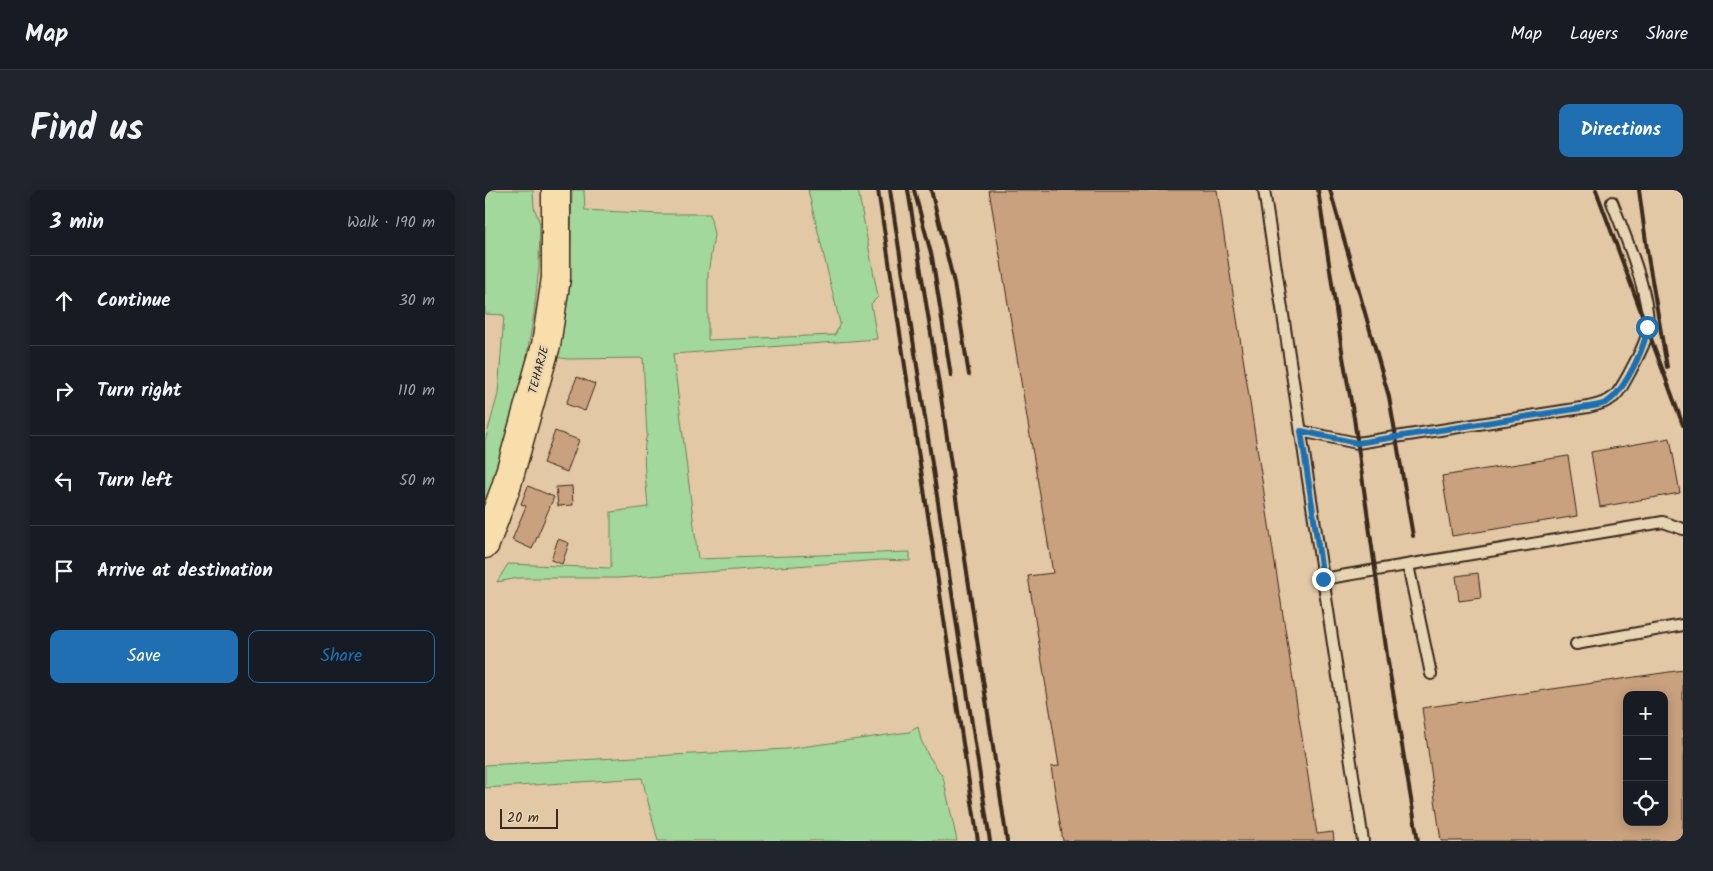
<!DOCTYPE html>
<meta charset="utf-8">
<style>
:root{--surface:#171b24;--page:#20242c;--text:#f1f3f6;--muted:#9ea1a6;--line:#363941;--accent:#1f6fb2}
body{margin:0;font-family:Kalam,sans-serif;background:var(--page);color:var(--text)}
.controls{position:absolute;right:15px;bottom:15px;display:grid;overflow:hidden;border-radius:10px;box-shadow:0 2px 12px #0003}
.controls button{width:45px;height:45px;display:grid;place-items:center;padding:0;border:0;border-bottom:1px solid var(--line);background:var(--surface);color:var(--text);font:25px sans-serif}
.scale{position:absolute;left:15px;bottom:12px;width:58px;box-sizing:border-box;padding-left:5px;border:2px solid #3b2a1e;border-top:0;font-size:14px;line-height:18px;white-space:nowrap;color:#3b2a1e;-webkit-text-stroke:4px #e7d4b2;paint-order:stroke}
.stop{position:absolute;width:15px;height:15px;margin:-11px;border:4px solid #1f6fb2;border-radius:50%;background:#fff}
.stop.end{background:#1f6fb2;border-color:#fff;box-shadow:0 1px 5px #0008}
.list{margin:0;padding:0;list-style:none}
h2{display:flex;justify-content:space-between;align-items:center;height:65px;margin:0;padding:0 20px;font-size:21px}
h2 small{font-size:16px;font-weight:400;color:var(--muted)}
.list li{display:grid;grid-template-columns:32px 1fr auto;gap:15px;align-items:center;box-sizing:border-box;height:90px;padding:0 20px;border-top:1px solid var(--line)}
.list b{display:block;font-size:19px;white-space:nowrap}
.list em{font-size:16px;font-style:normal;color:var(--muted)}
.actions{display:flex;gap:10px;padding:15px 20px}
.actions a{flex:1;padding:11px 0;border:1px solid var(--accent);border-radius:10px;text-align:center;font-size:18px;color:var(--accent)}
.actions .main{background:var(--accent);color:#fff}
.icon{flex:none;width:28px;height:28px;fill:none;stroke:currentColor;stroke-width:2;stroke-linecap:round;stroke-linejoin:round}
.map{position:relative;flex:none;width:1198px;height:651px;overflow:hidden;border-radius:10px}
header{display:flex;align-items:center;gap:30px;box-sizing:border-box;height:70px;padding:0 25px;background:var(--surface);border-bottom:1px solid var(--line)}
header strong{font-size:24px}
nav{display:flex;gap:28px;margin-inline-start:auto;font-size:18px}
.intro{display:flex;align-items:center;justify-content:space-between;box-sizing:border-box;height:120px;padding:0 30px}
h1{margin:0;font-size:35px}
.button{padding:12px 22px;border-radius:10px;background:var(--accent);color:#fff;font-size:18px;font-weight:700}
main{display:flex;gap:30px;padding:0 30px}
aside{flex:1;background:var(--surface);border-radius:10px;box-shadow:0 2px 12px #0003}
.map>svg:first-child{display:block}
.green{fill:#a2d89c;stroke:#6e815d}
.building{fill:#c9a17e;stroke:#3b2a1e;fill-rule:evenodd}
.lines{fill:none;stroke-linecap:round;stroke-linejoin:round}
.service-casing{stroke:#3b2a1e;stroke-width:14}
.primary-casing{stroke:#3b2a1e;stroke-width:31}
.service{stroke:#e7d4b2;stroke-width:10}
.primary{stroke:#f8deab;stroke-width:28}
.rail{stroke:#3b2a1e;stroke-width:4}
.route{stroke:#1f6fb2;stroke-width:6}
.labels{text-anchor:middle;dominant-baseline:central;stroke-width:4;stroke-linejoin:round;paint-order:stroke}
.street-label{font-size:12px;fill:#3b2a1e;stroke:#e7d4b2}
</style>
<header>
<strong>Map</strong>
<nav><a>Map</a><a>Layers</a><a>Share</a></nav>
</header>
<div class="intro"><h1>Find us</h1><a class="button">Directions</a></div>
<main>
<aside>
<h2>3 min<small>Walk · 190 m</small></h2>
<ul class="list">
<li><svg class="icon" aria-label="ahead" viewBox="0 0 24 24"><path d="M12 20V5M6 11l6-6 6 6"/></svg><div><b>Continue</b></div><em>30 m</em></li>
<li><svg class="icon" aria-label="right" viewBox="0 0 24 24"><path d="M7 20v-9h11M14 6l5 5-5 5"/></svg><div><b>Turn right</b></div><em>110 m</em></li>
<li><svg class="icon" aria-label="left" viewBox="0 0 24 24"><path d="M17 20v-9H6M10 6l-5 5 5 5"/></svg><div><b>Turn left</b></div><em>50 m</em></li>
<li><svg class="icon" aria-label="arrive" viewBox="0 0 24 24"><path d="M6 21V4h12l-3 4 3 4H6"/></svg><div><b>Arrive at destination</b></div></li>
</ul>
<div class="actions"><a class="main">Save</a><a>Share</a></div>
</aside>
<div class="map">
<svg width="1198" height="651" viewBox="0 0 1198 651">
<rect width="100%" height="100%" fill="#e2c8a5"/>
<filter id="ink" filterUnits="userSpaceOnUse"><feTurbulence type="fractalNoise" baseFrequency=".02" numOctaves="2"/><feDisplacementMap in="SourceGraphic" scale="10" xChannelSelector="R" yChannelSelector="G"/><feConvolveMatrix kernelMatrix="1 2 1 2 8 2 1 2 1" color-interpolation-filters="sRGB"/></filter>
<g filter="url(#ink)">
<path class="green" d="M0,0H48L49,17L55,34L54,77L49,123L41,171L16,269L0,314V251L13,204L19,125L0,124Z
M87,0H99L100,20L175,24H225L229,45L223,84V150L350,145L355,133L323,0H373L393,107L386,114L392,149L188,164L213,369L425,362V371L397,370L133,388H33L12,392L23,374L126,378V322L163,317C162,300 156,261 162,245L158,168L83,169L70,167L80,128L85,80Z
M433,537L436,550L443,565L458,587L472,651H173L157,588L0,598V575L302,559L424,542Z"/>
<path class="building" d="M504,0H732L832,644L848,642L849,651H578L566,577L574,576L543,386L568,383Z
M92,187L110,194L100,221L81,214Z
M70,241L94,250L82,282L58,273Z
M1185,248L1195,303L1115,317L1106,262Z
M1083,266L1092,326L967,346L957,286Z
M43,296L69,307L47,359L27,350L41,316L36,314Z
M87,296L88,315L73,316L71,297Z
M73,349L84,353L77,374L66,370Z
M993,383L996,408L974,411L971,386Z
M1198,480V651H956L937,518ZM1142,505H1179V632H1142Z"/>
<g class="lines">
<g class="service-casing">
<path id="service" d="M779,0L878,651
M816,241L872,253L1103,217C1130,211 1132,206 1145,182C1151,170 1159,157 1162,144C1168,109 1140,46 1127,12
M923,375L946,484
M838,389L1178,332L1198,339
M1091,454L1198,435"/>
</g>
<g class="primary-casing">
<path id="primary" d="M0,354L21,297L61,155L71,88V0"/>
</g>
<use href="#service" class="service"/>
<use href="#primary" class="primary"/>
<path class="rail" d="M393,0L493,651
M405,0L505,651
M423,0L454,194L522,651
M429,0L447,67L466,186
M446,0L469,93L484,185
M833,0L858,167L869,228L903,472L933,651
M845,0L904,207L928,346
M1111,0L1198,235
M1154,0L1163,67L1182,177"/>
</g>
</g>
<g class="lines" filter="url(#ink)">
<path class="route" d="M838,389L816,241L872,253L1103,217C1109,216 1117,215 1122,212C1139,202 1161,156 1162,137"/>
</g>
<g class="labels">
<g class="street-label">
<text transform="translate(54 180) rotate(-75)">TEHARJE</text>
</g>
</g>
</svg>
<div class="controls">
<button>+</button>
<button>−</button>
<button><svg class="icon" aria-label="locate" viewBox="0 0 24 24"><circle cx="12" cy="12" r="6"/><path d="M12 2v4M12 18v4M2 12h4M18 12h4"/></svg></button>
</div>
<div class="scale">20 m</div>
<div class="stop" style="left:1162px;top:137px"></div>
<div class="stop end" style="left:838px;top:389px"></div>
</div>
</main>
